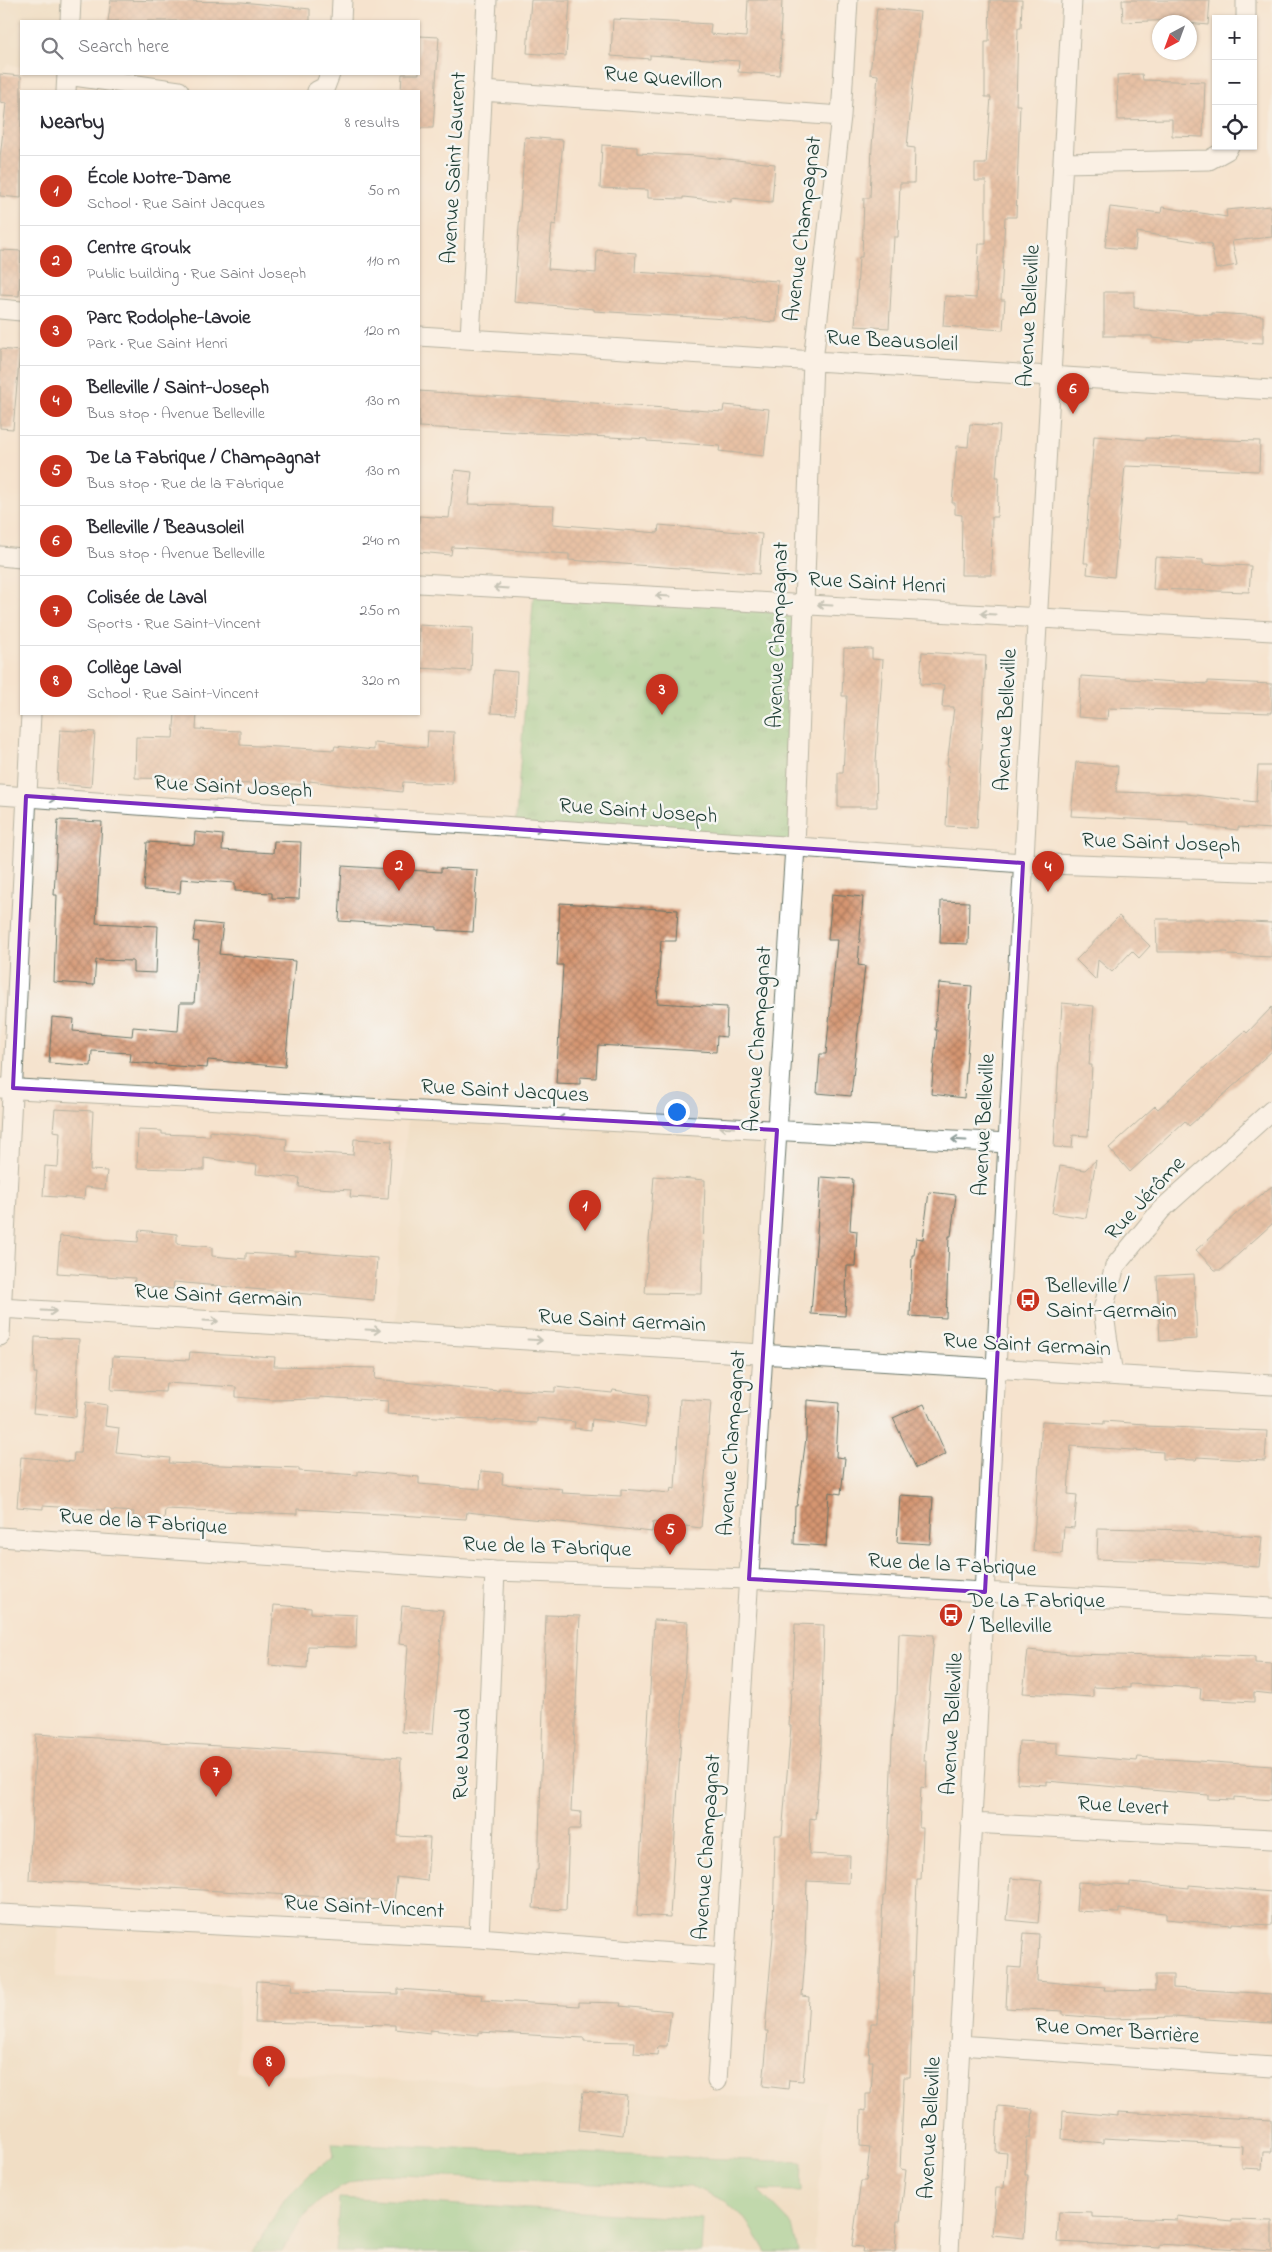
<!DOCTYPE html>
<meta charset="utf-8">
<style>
:root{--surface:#fff;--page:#f2f2f3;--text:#2b2b33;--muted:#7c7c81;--line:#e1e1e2;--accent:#c8321e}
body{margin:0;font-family:"Indie Flower",sans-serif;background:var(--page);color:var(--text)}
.controls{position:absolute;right:15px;top:15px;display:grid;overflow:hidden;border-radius:0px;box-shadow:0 1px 4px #0004}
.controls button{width:45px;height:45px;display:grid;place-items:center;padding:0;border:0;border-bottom:1px solid var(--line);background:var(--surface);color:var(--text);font:25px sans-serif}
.compass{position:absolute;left:1152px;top:15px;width:45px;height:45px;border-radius:50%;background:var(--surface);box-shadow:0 1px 4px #0004;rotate:221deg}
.you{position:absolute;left:676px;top:1111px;width:18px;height:18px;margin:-12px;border:4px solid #fff;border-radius:50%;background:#1a73e8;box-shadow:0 0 0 8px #1a73e833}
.badge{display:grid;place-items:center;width:32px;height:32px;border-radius:50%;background:var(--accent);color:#fff;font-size:16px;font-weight:700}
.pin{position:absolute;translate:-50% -41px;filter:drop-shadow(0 1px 2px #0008)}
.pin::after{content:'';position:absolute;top:26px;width:18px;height:15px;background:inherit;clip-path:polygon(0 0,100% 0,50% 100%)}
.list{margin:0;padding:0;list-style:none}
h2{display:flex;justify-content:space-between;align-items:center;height:65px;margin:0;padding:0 20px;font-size:21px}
h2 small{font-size:16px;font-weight:400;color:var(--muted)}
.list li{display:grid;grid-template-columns:32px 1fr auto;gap:15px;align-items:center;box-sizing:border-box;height:70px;padding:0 20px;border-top:1px solid var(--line)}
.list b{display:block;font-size:19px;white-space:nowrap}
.list p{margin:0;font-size:16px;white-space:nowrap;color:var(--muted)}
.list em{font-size:16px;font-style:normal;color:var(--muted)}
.icon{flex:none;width:28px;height:28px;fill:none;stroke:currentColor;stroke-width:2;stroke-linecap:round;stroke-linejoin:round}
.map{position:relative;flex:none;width:1272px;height:2252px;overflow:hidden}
.search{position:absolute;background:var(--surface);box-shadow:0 1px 4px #0004;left:20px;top:20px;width:400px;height:55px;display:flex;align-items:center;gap:12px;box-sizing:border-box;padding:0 18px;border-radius:0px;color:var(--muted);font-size:19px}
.panel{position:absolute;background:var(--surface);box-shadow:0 1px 4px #0004;left:20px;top:90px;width:400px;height:625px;border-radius:0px}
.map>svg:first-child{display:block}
.built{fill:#ead8ba}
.grass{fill:url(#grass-tufts);stroke:#50835c}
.garden{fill:#82c984;stroke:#50835c}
.building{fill:url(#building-cross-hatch)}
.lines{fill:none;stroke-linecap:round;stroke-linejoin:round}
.street-casing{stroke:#6a776a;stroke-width:21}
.street{stroke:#fff;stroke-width:19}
.oneway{stroke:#8f9e9a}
.marked{fill:none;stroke:#7b2cbf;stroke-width:4;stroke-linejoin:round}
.labels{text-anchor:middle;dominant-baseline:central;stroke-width:5;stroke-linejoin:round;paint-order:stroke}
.street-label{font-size:22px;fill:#1f3d34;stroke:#f6f6f2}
.poi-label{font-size:22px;fill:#1f3d34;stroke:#f6f6f2;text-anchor:start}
</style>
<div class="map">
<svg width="1272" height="2252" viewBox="0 0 1272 2252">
<defs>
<pattern id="grass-tufts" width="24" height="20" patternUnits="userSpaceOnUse" patternTransform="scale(1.25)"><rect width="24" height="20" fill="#82c984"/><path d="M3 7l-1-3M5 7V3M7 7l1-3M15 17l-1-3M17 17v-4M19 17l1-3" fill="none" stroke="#6aa46d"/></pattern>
<pattern id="building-cross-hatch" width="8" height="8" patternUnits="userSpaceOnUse" patternTransform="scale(1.25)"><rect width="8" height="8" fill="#d59571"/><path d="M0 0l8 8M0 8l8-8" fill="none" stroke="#ac7b5e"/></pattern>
</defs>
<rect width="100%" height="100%" fill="#f6f6f2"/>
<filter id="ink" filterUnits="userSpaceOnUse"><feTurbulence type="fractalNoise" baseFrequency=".02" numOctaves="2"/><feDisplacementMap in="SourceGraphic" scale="10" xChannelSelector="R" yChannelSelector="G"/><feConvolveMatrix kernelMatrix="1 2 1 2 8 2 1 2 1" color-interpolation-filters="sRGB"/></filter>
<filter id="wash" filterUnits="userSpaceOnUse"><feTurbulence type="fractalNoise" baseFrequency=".0096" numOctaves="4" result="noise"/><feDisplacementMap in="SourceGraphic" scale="20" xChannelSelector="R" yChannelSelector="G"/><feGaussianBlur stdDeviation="1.12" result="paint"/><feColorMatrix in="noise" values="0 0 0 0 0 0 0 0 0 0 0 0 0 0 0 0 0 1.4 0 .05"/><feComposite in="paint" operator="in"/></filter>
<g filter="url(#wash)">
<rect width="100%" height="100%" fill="#f5e3ce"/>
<path class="built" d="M0,0H71L70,21H21V67L8,64L0,73Z
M408,1110L777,1130L763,1354L394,1331Z
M0,1914L60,1916L56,1977L239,1985L236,2072L826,2101L814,2252H0Z"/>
<path class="grass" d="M534,590L803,603L795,847L515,827Z"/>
<path class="garden" d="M332,2143L802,2162L801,2191L758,2190L792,2225L798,2252H766L748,2222L725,2201L693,2187L373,2174C328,2190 303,2207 283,2252H253L284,2200L309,2175L334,2156Z
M339,2198L703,2219L701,2252H336Z"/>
<g id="blocks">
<path class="building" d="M111,0L242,2L310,9V21H108Z
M531,0H570L566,56L527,53Z
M748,0H782L780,40H782L779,75L738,72L739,61L650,55V59L611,56L613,19L711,24L710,34L746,37Z
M990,0H1022L1021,28H1018L1016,105H1020L1016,217H1005L1001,300H1005L1003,330L943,326L945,296L976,298L979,244H986V181H975V164H986L991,97H985V42H989Z
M1122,0H1210L1208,25L1178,22L1179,20L1123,22Z
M877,8L920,12L907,147L915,148L914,183H900L898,237H894L889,328L855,326L859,257H862L864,198H870L872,146L878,75L870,74Z
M419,36L439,37L433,128H419V91H401L402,74H419Z
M0,74L21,76V198L0,196V158L6,103L0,102Z
M1142,74L1143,80L1205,82L1203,137L1172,136V119L1118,120L1117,75Z
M525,137L563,140L556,225L552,224L548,269L596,273L597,250L636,253L635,272L778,281L776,322L594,311V309L514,302Z
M602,145L637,147V153L697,156L775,164L772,202L731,198V202L683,197V199L648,198V190L600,188Z
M1271,206L1272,237L1232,241L1237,265L1216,269L1211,244L1137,232L1135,250L1105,247L1110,207L1161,213L1162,207L1227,217L1226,210Z
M0,250L21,251L19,296L0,295Z
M1104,292H1134V308L1212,315V313L1263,316V343L1193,340V342L1152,338V336H1104Z
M0,349L20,351L13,429L0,428Z
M419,391L723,412L724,405L769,409L764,456L719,451L720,446L647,441V439L419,427Z
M970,424L1000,426L996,477H999L997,517H992L991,575H961L962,515L955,514V503H952L957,446L968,447Z
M1094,436L1146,440V438L1260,441L1259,471L1125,466L1114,577L1087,574L1088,563H1084Z
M455,470L472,472L468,504L554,506L553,524L658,533L659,525L762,534L759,574L569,560V554L508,550L452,547L451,555L419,552V516L449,518Z
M1155,557L1203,560V564L1251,566L1249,592L1153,589Z
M419,625L473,628L471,671L419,668Z
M844,648L872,649V659L883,660L876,761L877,807H838V773H843L847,696H842Z
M922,652L986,656L977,828L946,826L949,765H947L954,707H942L944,685L920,684Z
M494,670L517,672L515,714L491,713Z
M1081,676L1208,684V681L1272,684V713L1108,708L1107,719L1078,717Z
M175,714H197L196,729L240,731V745L334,750L335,746L374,750V743L427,748L428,731L454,732L452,784L403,782L402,792L309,781V785L256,782V784L210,783L209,785L180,782L181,779L135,778L136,737L173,738Z
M60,730L95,732L91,787L57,784Z
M1076,762L1118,766L1116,792L1186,794L1256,802L1258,766H1272V829L1238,827V830L1189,824V822L1071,816Z
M58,820L102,822L96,923L158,926L156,973L133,972V961L96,960L94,985L54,982L57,895H54Z
M195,832L223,835L222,850L273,853L274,841L301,842L299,899L272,898V893L235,891V883L181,879L180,893L144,890L147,842L194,845Z
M342,866L441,872V868L477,870L473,932L437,930V927L339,921Z
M832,894L863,897L858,965L865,966L851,1096L817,1093L820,1054H826L837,940H828Z
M941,901L969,902L968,944L940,943Z
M560,903L678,910L676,941H661L657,1003L727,1007L726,1037L717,1036L716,1052L598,1045L596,1078L580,1077V1084L556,1083L563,965H557Z
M1119,916L1150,946L1139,958L1132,951L1112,972L1098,960L1096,980L1076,960Z
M1156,919H1204V920L1272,923V957L1227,955L1228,952H1157Z
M196,922L223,925L219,954L295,961L285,1067L208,1060L207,1068L176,1066L130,1062L131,1053L92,1051L91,1066L49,1063L52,1017L74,1019L73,1031L132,1036L133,1027L178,1031L180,1003H194L199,942L193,941Z
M939,983L972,986L964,1098L931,1094L937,1030H935Z
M1062,1003L1094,1006L1089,1065H1092L1088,1136L1073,1135L1072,1148L1054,1147Z
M1272,1007V1051L1189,1126L1185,1121L1130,1172L1109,1148L1155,1106L1158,1109L1245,1031L1247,1033Z
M55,1109L93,1111L90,1170L107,1171L105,1189L85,1187L84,1199L43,1196L45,1166L58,1167L60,1132L53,1131Z
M138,1130L162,1131V1134L210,1136V1131L287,1139L286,1151L353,1155L354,1139L392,1141L388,1199L350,1197L351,1190L299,1187L300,1178L256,1174L257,1165L204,1158V1170L137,1168Z
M1096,1160L1086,1218L1052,1213L1060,1166L1085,1170Z
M654,1176L705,1180L702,1294L645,1293Z
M821,1177L853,1179L850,1230L857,1231L855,1266H847L845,1316L811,1314Z
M1272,1186V1224L1221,1270H1215L1196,1250L1245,1206L1246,1207Z
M929,1192L956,1195L951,1236H949L946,1318L910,1316L912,1255H914L916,1238L923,1239Z
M139,1230L177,1234V1244L212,1247V1256L246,1259V1253L295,1256V1251L377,1258L374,1300L174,1282L173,1289L134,1286L135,1278L57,1273L60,1236L138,1242Z
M1194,1274L1197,1339L1160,1341L1157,1276Z
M35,1337L79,1339L76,1417L33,1413L37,1373H34Z
M190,1352L275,1357L274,1366L376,1368L375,1379L432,1385L499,1391V1389L555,1392V1387L612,1393L613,1390L649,1395L645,1427L592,1419L591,1430L574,1428L575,1422L537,1418V1423L387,1414L388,1401L320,1397V1399L271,1400L236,1397V1387L166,1383L165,1392L111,1390L113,1356L189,1360Z
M680,1399L711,1401L701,1528L653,1522L652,1532L467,1512L466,1519L297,1509V1514L165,1509L164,1521L133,1518L134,1512L43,1506V1509L17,1507L21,1457L73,1462L74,1453H80L86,1402L107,1405L105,1426L119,1428L116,1453L170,1458L169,1463L299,1468V1471L358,1475V1471L419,1477V1484L480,1489L481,1471L503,1473L502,1484L563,1489L562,1493L621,1496V1489L670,1493L671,1488L675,1489Z
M807,1400L839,1403L836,1457L845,1458L841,1494L829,1492L826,1546L794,1544L795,1506H797L806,1438Z
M924,1404L946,1454L916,1468L893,1418Z
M1042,1421L1104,1424V1421L1145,1424V1426L1267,1431L1265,1461L1197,1457L1196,1460L1163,1459V1452L1071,1446L1068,1494L1077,1495L1074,1528L1064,1527L1062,1554L1033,1551Z
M900,1495L933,1497L930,1544L897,1542Z
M1098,1528L1192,1530V1532L1262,1537L1259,1567L1190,1562L1097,1559Z
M274,1605L311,1608V1613L357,1615L356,1647L308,1646L307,1668L269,1665Z
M402,1606L443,1610L433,1734L402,1732L408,1645L399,1644Z
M546,1615L580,1616L571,1811L581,1812L580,1829H569L566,1910L533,1908L536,1870H538Z
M654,1620L688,1622L670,1917L637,1915Z
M795,1624L824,1625L821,1746L815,1819L810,1818L809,1854L850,1856L849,1883L807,1881L805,1946H806L802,1996L809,1997L806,2048L803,2081L789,2080L788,2089L763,2086L768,2031H765L768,1994L773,1936L775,1835H782L791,1726H789L791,1688H793Z
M899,1633L934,1635L924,1761H927L926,1788L921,1787L919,1828H923L921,1880H917L910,2077H904L900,2169L906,2170L900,2221H897L895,2252H862L863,2247L852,2246L861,2181H866L870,2147L860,2146L861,2110L866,2111V2094H871L873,2061H869L871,2023H878L883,1896H885L889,1826L892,1742L896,1695H897Z
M1028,1650L1071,1654L1202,1657V1655L1255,1657V1663L1272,1664V1694L1254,1692V1702L1200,1699L1201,1688L1130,1684V1688L1093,1687V1697L1023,1693Z
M36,1734L401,1758L398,1836L430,1838L427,1881L397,1877L394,1901L29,1880Z
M1019,1741L1057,1743V1754L1137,1761L1138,1757L1272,1766V1800L1234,1797V1800L1208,1799V1795L1047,1781V1785L1017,1783Z
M1011,1878L1042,1881L1038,1923L1007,1920Z
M1078,1882L1130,1885V1882L1189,1888V1885L1272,1892V1925L1232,1923V1925L1166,1919V1913L1119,1909V1913L1076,1911Z
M1024,1933L1039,1934L1037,1981L1105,1987L1104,1990L1155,1991V1975H1173V1988L1272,1994V2023L1173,2017L1113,2019L1063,2015V2011L1006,2008L1008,1967L1021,1968Z
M257,1981L292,1983L291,1991L398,1994V1989L483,1995L482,2000L579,2006V2002L621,2003L620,2006L671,2011L667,2046H658L657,2055L634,2053L635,2042L584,2041V2038L479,2032V2035L430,2030V2033L395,2029V2025L255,2022Z
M583,2092L627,2096L623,2135L579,2130Z
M998,2106L1033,2109L1031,2137H1027L1025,2175H1028L1024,2238L992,2235L996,2188H1004L1007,2153L996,2152Z
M1063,2111L1118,2116V2112L1272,2120V2152H1263L1262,2169L1242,2168L1243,2146L1104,2138V2143L1062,2139Z
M1059,2212L1092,2213V2217L1177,2220V2216L1232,2222V2220L1272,2221V2251L1159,2244V2247L1057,2242Z"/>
</g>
</g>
<g filter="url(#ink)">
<use href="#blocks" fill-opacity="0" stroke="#6a776a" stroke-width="1"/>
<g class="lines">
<g class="street-casing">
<path id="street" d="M1246,19V0
M70,21L71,0
M341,21L342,0
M67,75L179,91
M66,91L67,74
M317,91L325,87L330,74
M482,91L841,116
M1063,163L1209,160L1227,150L1229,146
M0,309L21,311
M419,336L1272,390
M470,339L487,0
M0,556L21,558
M419,583L1272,631
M0,795L192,809L488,825L1023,863L1272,872
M0,1088L1008,1143
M0,1308L1272,1385
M0,1336L31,714
M1113,1375L1103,1309L1115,1266L1161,1210L1272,1110
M0,1537L495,1571L749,1579L1272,1608
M971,1823L1272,1839
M0,1914L479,1938L725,1957
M479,1938L495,1571
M959,2045L1272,2067
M717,2081L795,847L813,361L841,116L848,0
M949,2252L1008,1143L1072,0"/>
</g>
<use href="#street" class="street"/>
</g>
<defs><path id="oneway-shaft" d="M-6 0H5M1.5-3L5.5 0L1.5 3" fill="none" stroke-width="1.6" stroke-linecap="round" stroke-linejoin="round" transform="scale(1.25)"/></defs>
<g class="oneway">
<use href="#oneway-shaft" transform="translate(501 588) rotate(-176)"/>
<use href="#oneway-shaft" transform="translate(663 596) rotate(-177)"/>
<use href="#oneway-shaft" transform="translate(825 605) rotate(-177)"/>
<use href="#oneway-shaft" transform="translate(988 614) rotate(-177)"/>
<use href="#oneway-shaft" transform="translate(49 798) rotate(5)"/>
<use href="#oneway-shaft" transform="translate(211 810) rotate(3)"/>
<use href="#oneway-shaft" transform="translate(373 819) rotate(3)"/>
<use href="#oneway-shaft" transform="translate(535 828) rotate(4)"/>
<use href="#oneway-shaft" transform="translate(402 1110) rotate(-177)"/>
<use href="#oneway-shaft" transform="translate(565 1119) rotate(-177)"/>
<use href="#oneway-shaft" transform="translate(727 1127) rotate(-177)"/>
<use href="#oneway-shaft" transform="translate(959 1140) rotate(-177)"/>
<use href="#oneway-shaft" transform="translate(49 1311) rotate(3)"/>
<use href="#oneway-shaft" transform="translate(211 1321) rotate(3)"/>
<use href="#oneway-shaft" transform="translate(373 1330) rotate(3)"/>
<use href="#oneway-shaft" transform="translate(535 1340) rotate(3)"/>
</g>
</g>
<path d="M0 0H1272V2252H0ZM26,796L1023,863L985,1592L749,1579L777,1130L13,1088Z" fill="#f5e3ce" fill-opacity=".55" fill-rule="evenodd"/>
<path class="marked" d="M26,796L1023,863L985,1592L749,1579L777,1130L13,1088Z"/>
<defs>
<g id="bus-disc" transform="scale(1.25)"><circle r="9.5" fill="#c8321e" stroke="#f6f6f2"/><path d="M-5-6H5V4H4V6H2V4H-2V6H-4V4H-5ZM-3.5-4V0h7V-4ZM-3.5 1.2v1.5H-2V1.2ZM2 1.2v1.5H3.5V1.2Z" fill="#fff"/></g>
</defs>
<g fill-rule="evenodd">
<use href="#bus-disc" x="1028" y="1300"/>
<use href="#bus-disc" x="951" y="1615"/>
</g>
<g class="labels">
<g class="street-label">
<text transform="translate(663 79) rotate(4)">Rue Quevillon</text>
<text transform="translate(455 168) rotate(-87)">Avenue Saint Laurent</text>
<text transform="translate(804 229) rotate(-83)">Avenue Champagnat</text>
<text transform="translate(1030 316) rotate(-87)">Avenue Belleville</text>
<text transform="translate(892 342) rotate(3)">Rue Beausoleil</text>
<text transform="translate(877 584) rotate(3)">Rue Saint Henri</text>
<text transform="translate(779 635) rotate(-88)">Avenue Champagnat</text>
<text transform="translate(1007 720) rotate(-87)">Avenue Belleville</text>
<text transform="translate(233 788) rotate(3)">Rue Saint Joseph</text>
<text transform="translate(638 812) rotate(4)">Rue Saint Joseph</text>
<text transform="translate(1161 844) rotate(2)">Rue Saint Joseph</text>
<text transform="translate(759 1039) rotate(-86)">Avenue Champagnat</text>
<text transform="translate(505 1092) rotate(3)">Rue Saint Jacques</text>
<text transform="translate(985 1125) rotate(-87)">Avenue Belleville</text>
<text transform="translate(1146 1199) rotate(-47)">Rue Jérôme</text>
<text transform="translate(218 1297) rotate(3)">Rue Saint Germain</text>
<text transform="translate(622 1322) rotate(3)">Rue Saint Germain</text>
<text transform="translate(1027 1346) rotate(3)">Rue Saint Germain</text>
<text transform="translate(733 1443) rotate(-86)">Avenue Champagnat</text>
<text transform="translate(143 1523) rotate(4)">Rue de la Fabrique</text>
<text transform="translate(547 1548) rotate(2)">Rue de la Fabrique</text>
<text transform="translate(952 1566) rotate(3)">Rue de la Fabrique</text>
<text transform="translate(953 1724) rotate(-87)">Avenue Belleville</text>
<text transform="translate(463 1754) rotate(-88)">Rue Naud</text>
<text transform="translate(1123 1807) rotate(3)">Rue Levert</text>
<text transform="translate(708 1847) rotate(-86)">Avenue Champagnat</text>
<text transform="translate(364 1908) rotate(3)">Rue Saint-Vincent</text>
<text transform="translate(1117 2032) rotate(4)">Rue Omer Barrière</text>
<text transform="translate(931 2128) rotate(-87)">Avenue Belleville</text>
</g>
<g class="poi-label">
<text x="1046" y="1287">Belleville /<tspan x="1046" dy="25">Saint-Germain</tspan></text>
<text x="968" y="1602">De La Fabrique<tspan x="968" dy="25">/ Belleville</tspan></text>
</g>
</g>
</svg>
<div class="controls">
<button>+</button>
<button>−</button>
<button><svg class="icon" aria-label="locate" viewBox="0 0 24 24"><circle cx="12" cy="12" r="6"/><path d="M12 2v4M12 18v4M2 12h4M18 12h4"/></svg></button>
</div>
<svg class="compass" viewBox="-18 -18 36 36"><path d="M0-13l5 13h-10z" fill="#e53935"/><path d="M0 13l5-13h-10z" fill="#7c7c81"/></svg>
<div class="you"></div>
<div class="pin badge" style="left:585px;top:1231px">1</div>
<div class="pin badge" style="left:399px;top:891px">2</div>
<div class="pin badge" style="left:662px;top:715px">3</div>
<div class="pin badge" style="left:1048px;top:892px">4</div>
<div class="pin badge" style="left:670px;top:1555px">5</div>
<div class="pin badge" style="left:1073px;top:414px">6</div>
<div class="pin badge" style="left:216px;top:1797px">7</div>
<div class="pin badge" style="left:269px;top:2087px">8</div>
<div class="search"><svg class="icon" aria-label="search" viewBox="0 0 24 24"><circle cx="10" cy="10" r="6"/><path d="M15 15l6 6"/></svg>Search here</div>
<section class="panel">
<h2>Nearby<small>8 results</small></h2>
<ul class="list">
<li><span class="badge">1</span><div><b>École Notre-Dame</b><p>School · Rue Saint Jacques</p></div><em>50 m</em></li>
<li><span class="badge">2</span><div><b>Centre Groulx</b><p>Public building · Rue Saint Joseph</p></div><em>110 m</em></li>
<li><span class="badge">3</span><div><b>Parc Rodolphe-Lavoie</b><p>Park · Rue Saint Henri</p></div><em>120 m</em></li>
<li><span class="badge">4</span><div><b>Belleville / Saint-Joseph</b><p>Bus stop · Avenue Belleville</p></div><em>130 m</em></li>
<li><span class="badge">5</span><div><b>De La Fabrique / Champagnat</b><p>Bus stop · Rue de la Fabrique</p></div><em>130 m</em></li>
<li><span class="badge">6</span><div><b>Belleville / Beausoleil</b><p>Bus stop · Avenue Belleville</p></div><em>240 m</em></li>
<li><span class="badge">7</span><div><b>Colisée de Laval</b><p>Sports · Rue Saint-Vincent</p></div><em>250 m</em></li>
<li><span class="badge">8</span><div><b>Collège Laval</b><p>School · Rue Saint-Vincent</p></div><em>320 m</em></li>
</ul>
</section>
</div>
